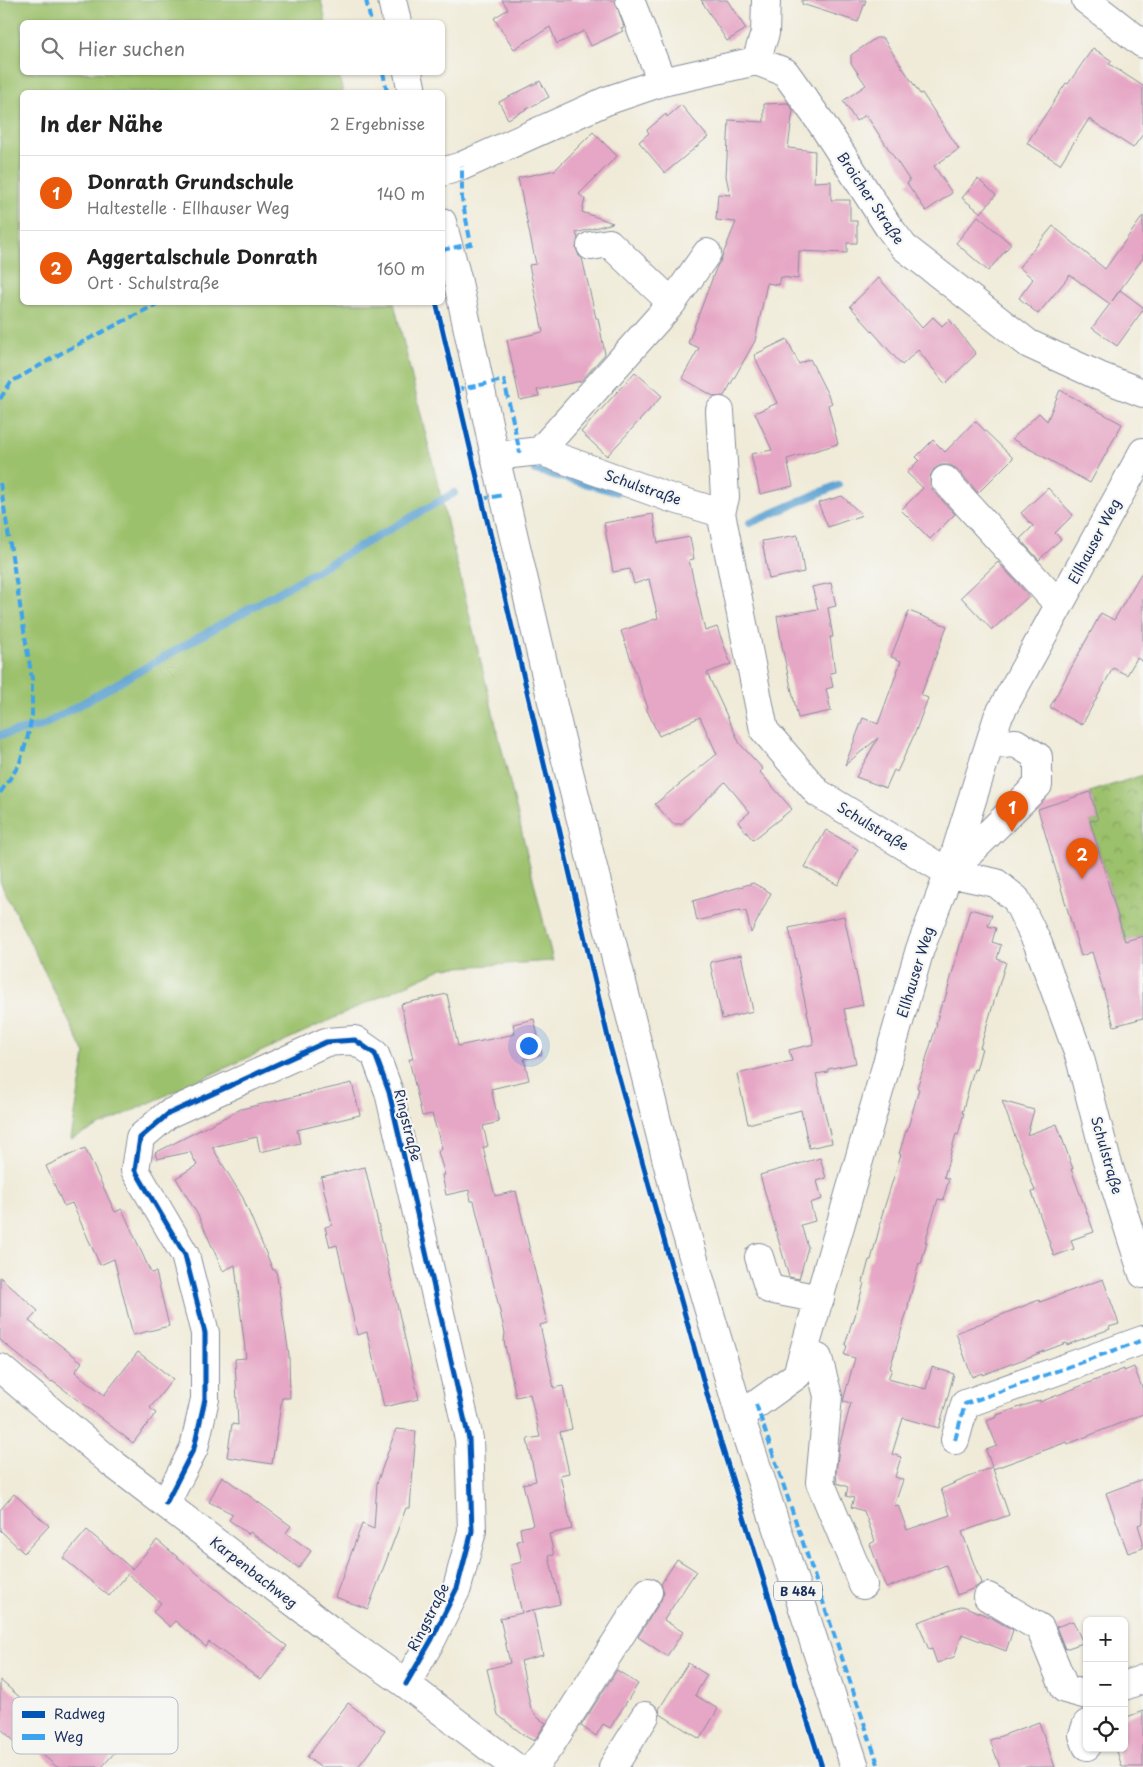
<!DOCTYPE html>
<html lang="de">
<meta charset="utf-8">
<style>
:root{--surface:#fff;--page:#f6f6f6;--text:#222;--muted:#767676;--line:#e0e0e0;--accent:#ea580c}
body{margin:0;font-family:"Playpen Sans",sans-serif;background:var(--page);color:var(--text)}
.controls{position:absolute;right:15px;bottom:15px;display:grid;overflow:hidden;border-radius:8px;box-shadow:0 1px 4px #0004}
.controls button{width:45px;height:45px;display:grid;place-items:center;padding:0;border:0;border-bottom:1px solid var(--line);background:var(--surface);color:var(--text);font:25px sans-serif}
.you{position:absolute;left:528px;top:1045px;width:18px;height:18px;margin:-12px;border:4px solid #fff;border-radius:50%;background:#1a73e8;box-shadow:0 0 0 8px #1a73e833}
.badge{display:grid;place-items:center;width:32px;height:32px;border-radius:50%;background:var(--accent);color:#fff;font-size:16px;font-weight:700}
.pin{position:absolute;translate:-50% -41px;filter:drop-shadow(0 1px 2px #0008)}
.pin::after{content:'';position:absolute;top:26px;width:18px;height:15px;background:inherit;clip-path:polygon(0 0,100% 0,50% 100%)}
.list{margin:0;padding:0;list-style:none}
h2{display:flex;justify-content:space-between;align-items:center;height:65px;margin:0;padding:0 20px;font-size:21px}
h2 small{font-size:16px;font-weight:400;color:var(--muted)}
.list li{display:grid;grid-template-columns:32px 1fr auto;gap:15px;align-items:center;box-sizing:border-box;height:75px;padding:0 20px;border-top:1px solid var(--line)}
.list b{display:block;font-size:19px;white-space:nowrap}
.list p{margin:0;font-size:16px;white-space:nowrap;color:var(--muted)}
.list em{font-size:16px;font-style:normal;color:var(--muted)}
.icon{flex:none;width:28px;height:28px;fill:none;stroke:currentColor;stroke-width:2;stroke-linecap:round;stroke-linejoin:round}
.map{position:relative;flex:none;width:1143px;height:1767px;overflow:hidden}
.search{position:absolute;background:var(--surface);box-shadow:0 1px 4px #0004;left:20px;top:20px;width:425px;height:55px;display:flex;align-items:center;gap:12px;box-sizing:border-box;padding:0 18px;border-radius:8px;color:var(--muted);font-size:19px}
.panel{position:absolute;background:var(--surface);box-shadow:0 1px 4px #0004;left:20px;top:90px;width:425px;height:215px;border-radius:8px}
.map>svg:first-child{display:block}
.grass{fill:#9cc16c;stroke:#5c7865}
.park{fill:url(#park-crowns);stroke:#5c7865}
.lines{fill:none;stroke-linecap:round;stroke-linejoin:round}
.stream{stroke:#5da2d2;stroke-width:8}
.building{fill:#e6a6c5}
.minor-casing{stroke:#868d9b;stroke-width:30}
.major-casing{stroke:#868d9b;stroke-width:30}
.minor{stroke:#fff;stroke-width:28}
.major{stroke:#fff;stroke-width:28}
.quiet{stroke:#3da3ed;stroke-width:4;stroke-dasharray:8 4;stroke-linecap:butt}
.cycleway-casing{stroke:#f6f6f2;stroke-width:8}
.cycleway{stroke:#0057b8;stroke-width:5}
.labels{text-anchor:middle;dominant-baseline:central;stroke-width:4.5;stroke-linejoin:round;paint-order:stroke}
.shield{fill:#f6f6f2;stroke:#5d6b8a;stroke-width:1}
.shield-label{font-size:12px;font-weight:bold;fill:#1b2f5e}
.street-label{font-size:14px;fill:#1b2f5e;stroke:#f6f6f2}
.key{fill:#f6f6f2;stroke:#b4bac6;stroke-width:1}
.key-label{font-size:14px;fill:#1b2f5e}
</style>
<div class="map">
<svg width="1143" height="1767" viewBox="0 0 1143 1767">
<defs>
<pattern id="park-crowns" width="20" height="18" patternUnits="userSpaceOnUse" patternTransform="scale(1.25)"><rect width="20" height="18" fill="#9cc16c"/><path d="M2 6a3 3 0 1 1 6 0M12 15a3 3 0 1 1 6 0" fill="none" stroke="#7e9d5c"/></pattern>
</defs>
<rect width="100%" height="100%" fill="#f6f6f2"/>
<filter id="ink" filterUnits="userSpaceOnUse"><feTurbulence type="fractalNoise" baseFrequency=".02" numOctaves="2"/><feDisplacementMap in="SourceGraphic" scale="10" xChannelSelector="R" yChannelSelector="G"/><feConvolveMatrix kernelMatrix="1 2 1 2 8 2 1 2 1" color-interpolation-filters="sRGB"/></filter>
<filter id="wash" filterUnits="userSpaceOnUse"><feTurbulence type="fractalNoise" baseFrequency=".0096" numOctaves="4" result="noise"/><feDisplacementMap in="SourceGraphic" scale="20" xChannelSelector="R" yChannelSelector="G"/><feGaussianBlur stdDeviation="1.12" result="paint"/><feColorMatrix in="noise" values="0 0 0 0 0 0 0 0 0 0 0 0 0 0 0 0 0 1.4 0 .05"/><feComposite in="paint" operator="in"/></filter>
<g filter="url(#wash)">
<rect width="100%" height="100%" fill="#f0ebd8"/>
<path class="grass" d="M0,0H321L326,22H22V72L338,73L343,92H22V302L394,303L553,961L443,968L71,1139L85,1054L0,881Z"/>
<path class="park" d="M1143,775V936L1125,941L1090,821L1098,820L1090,792Z"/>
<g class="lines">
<path class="stream" d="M535,470L617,492
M750,523L838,485
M0,735L42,726L454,493"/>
</g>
<g id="blocks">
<path class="building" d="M502,0H615L624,27L621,28L623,31L591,46L584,31L557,44L550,27L514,49L494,18L508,9Z
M701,0H727L746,29L727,41Z
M802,0H866L858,22L802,4Z
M876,38H883L920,94L922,93L959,149L934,166L952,193L926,211L907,183L910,181L866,115L856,121L843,101L866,85L851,63V55Z
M1093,48L1112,61L1109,64L1143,86V134L1133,148L1089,119L1060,164L1027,143L1066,83L1068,84Z
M540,81L549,97L508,119L499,102Z
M788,103L793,110L788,148L815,151L814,182L831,181V200H850V221H857V243H847V253L799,251L798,279L781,277L779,285L767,283L755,341L724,396L715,397L682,378L699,348L688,343L717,266L720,262L736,222L716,220L718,194L730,195L726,176L729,120L764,122V104Z
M681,105L708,137L665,173L639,142L649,133L647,130L666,114L667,117Z
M593,132L617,156L579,194L585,199L582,212L613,223L576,233L578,238L576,248L579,256L582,258L596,318H598L605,354L581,381L537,390L539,396L520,400L507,340L543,332L529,265L536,264L518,178L555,170Z
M978,179L996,195L981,213L962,198Z
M978,216L1011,244L988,271L956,243Z
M1143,216V258L1112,301L1120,290L1143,307V310L1117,346L1092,328L1110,304L1070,275L1038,314L1019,298L1033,279L1019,267L1053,226L1105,269Z
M879,278L922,328L933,317L942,326L949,319L976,354L945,384L918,350L902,365L850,306Z
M787,339L799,364L810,359L832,403L828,405L838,444L787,459L793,486L760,494L751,454L772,450L755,413L777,403L754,355Z
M635,372L662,396L607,456L581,432Z
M1060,390L1122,424L1090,483L1012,439L1039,413L1047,421Z
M975,421L1013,458L978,493L957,469L950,465H941L934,469L930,476V484L933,491L955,514L930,539L901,510L923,488L907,473L919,460L916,457L933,440L945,452Z
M1048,488L1073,515L1055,533L1061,539L1039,560L1020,539L1033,526L1021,513Z
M842,496L862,515L828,527L818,503Z
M653,514L658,543L690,537L694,559L689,560L705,631L717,627L731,664L707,673L740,744L763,769L760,772L792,809L753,840L738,822L750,812L725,782L681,824H673L655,804L717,754L700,717L659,736L646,708H648L621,631L658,618L649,579L634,584L630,569L613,572L604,523Z
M798,535L804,572L769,579L762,541Z
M998,562L1029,596L992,630L961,597Z
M1143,570V662L1137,658L1127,675L1113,668L1082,725L1050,707L1101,613L1114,620Z
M831,583L836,606L828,608L833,637H830L835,672L830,673L833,687L826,689L831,711L798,718L783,652L777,616L818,609L812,587Z
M909,611L947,626L921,695L928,698L915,733L897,772L894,770L886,788L856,777L878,738L845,765L863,718L878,724L901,661L891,657Z
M1090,792L1098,820L1090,821L1125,941L1143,936V1018L1114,1026L1092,952L1081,956L1038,809Z
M826,830L858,849L838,885L805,867Z
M753,883L771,893L751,933L746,911L741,912V910L697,921L693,901Z
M970,909L992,915L988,926L996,928L992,942L1001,945L997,959L1006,962L980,1048H982L976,1070L974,1069L962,1113H964L958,1135L956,1134L944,1177L949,1179L943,1200L938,1199L925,1242H927L921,1264L919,1263L908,1305H909L890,1368L892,1369L888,1379L926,1389L932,1367L954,1374L939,1428L903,1418L892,1454L901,1457L895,1477L903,1480L894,1506L898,1505L907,1530L950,1515L941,1489L992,1467L986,1450L997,1446L987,1421L997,1417V1415L1040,1400V1402L1124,1369V1371L1134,1367L1143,1390V1414L1068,1444L1067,1442L993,1469L1009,1515L962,1532L981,1583L975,1588L957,1595L946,1565L886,1588L870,1544L875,1541L864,1511L851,1507L854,1498L846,1496L848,1487L837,1483L836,1473L839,1447L851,1403L843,1401L855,1358L844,1355L847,1346L845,1345L852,1322L853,1323L864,1283L863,1282L869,1260H871L882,1218H881L901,1154H899L906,1131H907L919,1089L917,1088L937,1024H936L942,1002H944L947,992Z
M844,916L863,1005L844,1009L856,1063L828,1069V1072L816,1074L832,1143L809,1148L801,1110L748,1124L737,1074L792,1061L789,1050L814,1044L789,928Z
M741,955L753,1011L722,1019L710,962Z
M447,994L458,1046L515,1034L513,1024L534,1019L542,1054L524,1059L529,1080L491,1089L499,1122L483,1126L488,1146L483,1148L495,1196L516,1191L547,1323L540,1325L554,1388L563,1386L572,1429L560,1432L569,1473L560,1475L572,1529L549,1534L554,1555L549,1556L560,1604L524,1612L533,1610L543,1655L521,1661L531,1709L538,1718L546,1723L534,1741L525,1736L498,1715L487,1669L510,1663L500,1618L522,1613L511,1565L522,1562L517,1541L522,1540L520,1528L533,1525L523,1484L536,1481L527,1439L540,1437L530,1394L516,1397L504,1341L505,1333L474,1201H471L469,1190L446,1195L442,1175H445L438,1152L442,1148L432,1114L422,1116L409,1059H413L401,1004Z
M352,1083L360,1115L297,1130L300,1143L260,1152L257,1137L212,1147L243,1198L273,1270H276L289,1355L290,1398H282L272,1464L227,1457L232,1424L238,1425L235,1359L246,1358L235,1265L223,1271L199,1217L176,1178L197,1165L190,1152L157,1159L155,1153L241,1109Z
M1002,1101L1034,1110L1027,1135L1057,1124L1073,1169H1071L1094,1232L1071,1240L1074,1249L1054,1256L1032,1192L1035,1191Z
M85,1148L115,1212L122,1209L151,1273L156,1272L169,1326L133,1335L114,1259L100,1265L72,1203L64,1206L46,1166Z
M820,1158L826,1178L817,1181L822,1199L810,1203L815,1221L801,1225L808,1247L799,1279L789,1277L760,1175Z
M365,1167L419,1399L384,1407L367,1332L357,1335L337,1245L330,1247L325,1227L332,1225L321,1177Z
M0,1277L38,1311L29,1321L82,1362L75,1372L104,1395L138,1352L173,1379L150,1408L156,1413L133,1443L62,1388L52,1381L51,1382L0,1340Z
M1103,1279L1119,1324L1109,1327L1110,1329L1077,1341L1067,1345L1066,1343L982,1375V1373L972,1377L956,1333L1039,1300L1040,1302Z
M396,1429L416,1431L410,1508H406L368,1609L335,1597L362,1524L374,1529L377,1483Z
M222,1476L291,1526L286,1533L311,1551L299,1568L250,1532L248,1534L229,1520L233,1514L209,1502Z
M1143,1479V1523L1138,1525L1143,1541V1548L1128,1553L1106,1493Z
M14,1494L49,1526L24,1553L0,1530V1510Z
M87,1530L132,1569L157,1540L253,1620L287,1646L261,1680L209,1642L206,1647L175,1621L170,1627L153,1612L161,1603L128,1574L109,1596L63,1558Z
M677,1559L696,1571L664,1620L683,1632L667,1656L638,1637L661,1600L664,1592L661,1584Z
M963,1606L992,1618L1013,1630L1006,1651L962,1634L954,1657L937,1663L932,1649L929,1650L918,1622Z
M1073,1621L1083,1643L1065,1649L1056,1627Z
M688,1663L707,1675L695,1695L718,1709L700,1739L660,1714L659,1709Z
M617,1670L638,1684L610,1728L603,1724L596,1736L581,1726Z
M0,1680L68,1739L82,1723L115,1752L102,1767H57L28,1742L22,1748L0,1728Z
M348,1703L385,1731L358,1767H320L307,1757Z
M1143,1711V1767H1122L1116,1748H1124V1718Z
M1039,1722L1055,1767H1000L990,1740Z"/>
</g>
</g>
<g filter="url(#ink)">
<use href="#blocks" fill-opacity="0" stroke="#868d9b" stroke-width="1"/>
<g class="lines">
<g class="minor-casing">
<path id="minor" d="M630,0L662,82
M1086,0L1143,44
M756,61L765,33L766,0
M442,172L462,166L606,101L662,82L756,61L785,72L822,124L888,226L904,247L1029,344L1099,376L1143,393
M591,246L609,243L672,303
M720,411L725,497L721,513
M540,451L672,303L707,253
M495,456L540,451L668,497L721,513L764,730L818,793L949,873L996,883L1016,899L1038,944L1080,1058L1106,1158L1143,1274
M945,480L1059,605
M952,870L1038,785V757L1016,743L990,745
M759,1257L769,1289L820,1299
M804,1352L818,1358L828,1396L820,1482L863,1585
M0,1368L112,1463L329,1629L406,1684L515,1767
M740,1416L797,1375L920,949L949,873L998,717L1143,452
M955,1440L965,1404L1143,1340
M166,1503L194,1448L205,1399V1333L185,1255L135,1170L140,1138L168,1114L326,1042L355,1040L375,1054L389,1092L469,1439L472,1531L457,1588L432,1639L406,1684
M988,1597L1040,1628L1065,1689L1087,1695
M1124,1686L1143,1679
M1087,1724L1083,1735L1087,1746
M533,1767L549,1747L648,1592
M613,1767L645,1716"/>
</g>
<g class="major-casing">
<path id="major" d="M392,0L397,22
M408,72L412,92
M442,222L457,278L495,456L561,740L678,1205L740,1416L855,1767"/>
</g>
<use href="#minor" class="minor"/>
<use href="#major" class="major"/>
<path class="quiet" d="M366,0L371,22
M383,72L387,92
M442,250L471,244L462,199V166
M456,390L504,380L520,453
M0,399L11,382L65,351L161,302
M0,483L32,679V716L27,740L19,765L0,793
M481,499L504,495
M756,1404L879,1767
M955,1440L965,1404L1143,1340"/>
<g class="cycleway-casing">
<path id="cycleway" d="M436,302L610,1046L719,1437L822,1767
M166,1503L194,1448L205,1399V1333L185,1255L135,1170L140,1138L168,1114L326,1042L355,1040L375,1054L389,1092L469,1439L472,1531L457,1588L432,1639L406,1684"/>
</g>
<use href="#cycleway" class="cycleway"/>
</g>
</g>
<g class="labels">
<rect class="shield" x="774" y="1581.5" width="48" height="19" rx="4"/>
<g class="shield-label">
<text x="798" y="1591">B 484</text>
</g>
<g class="street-label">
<text transform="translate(871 198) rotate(56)">Broicher Straße</text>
<text transform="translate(643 487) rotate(19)">Schulstraße</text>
<text transform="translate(1094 541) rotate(-62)">Ellhauser Weg</text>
<text transform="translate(873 826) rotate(31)">Schulstraße</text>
<text transform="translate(915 972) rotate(-73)">Ellhauser Weg</text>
<text transform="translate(408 1125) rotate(76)">Ringstraße</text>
<text transform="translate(1107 1155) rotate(74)">Schulstraße</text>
<text transform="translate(254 1572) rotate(38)">Karpenbachweg</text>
<text transform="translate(428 1617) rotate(-63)">Ringstraße</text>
</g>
</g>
<rect x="12" y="1697" width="166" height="57" rx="8" class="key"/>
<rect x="22" y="1711" width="23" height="7" fill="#0057b8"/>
<rect x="22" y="1734" width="23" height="6" fill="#3da3ed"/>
<g class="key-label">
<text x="54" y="1719">Radweg</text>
<text x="54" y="1742">Weg</text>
</g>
</svg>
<div class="controls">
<button>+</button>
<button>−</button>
<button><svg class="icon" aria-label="locate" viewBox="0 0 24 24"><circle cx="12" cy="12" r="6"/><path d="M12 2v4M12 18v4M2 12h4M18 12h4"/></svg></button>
</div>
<div class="you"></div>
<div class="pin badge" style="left:1012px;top:832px">1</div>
<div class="pin badge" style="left:1082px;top:879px">2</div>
<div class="search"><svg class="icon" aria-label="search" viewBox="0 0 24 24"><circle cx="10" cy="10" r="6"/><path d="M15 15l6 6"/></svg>Hier suchen</div>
<section class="panel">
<h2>In der Nähe<small>2 Ergebnisse</small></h2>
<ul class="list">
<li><span class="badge">1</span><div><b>Donrath Grundschule</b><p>Haltestelle · Ellhauser Weg</p></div><em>140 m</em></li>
<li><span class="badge">2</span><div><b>Aggertalschule Donrath</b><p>Ort · Schulstraße</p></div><em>160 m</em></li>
</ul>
</section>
</div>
